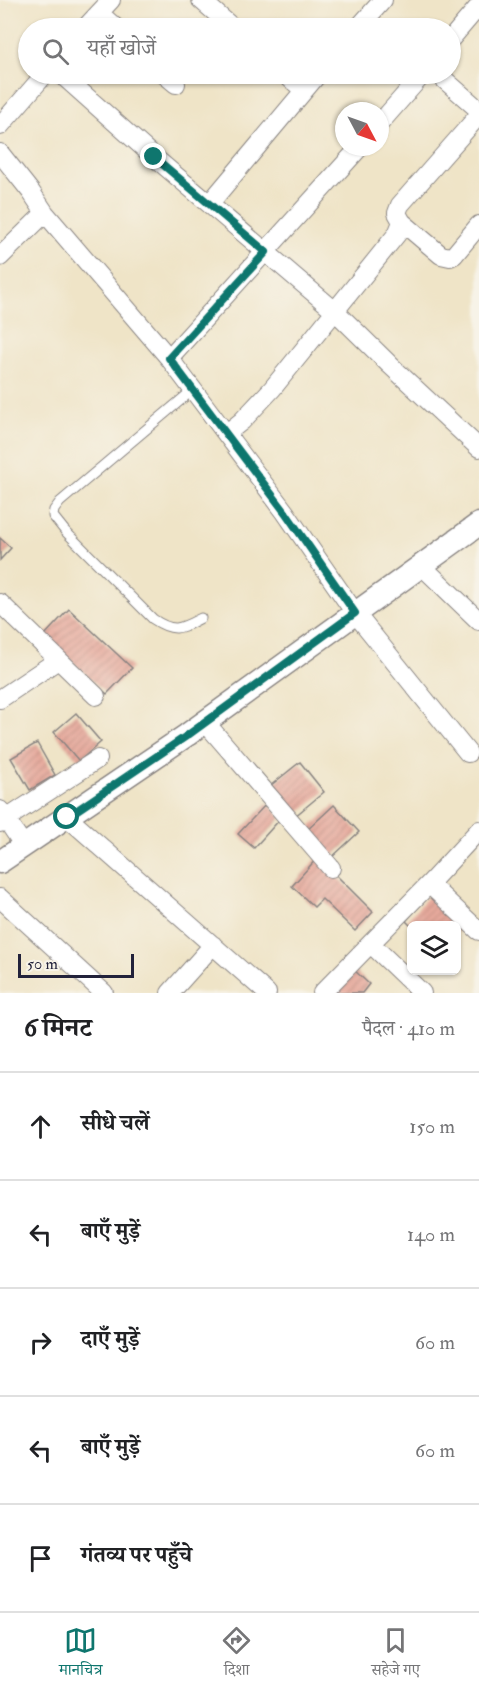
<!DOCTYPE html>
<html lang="hi">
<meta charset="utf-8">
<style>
:root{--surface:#fff;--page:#f6f6f6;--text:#202124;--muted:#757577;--line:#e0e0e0;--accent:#0f766e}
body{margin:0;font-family:"IM FELL Double Pica","Noto Serif Devanagari",serif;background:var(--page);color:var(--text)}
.controls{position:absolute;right:18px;bottom:18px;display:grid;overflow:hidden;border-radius:9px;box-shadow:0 2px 4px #0004}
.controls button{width:54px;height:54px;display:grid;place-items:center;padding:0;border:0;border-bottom:2px solid var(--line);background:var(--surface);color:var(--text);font:30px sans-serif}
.compass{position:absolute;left:335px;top:102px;width:54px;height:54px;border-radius:50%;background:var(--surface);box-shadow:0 2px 4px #0004;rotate:131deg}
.scale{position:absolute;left:18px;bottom:15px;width:116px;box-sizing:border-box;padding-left:6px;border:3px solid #22223b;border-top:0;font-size:16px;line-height:21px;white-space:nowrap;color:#22223b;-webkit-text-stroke:4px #f7f3e8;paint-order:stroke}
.stop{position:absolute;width:18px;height:18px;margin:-14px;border:4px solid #0f766e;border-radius:50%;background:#fff}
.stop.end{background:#0f766e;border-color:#fff;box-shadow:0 2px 6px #0008}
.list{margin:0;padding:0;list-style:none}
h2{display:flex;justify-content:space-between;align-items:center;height:78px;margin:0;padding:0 24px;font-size:26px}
h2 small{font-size:20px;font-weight:400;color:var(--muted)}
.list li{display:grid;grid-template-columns:39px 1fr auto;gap:18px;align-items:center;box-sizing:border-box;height:108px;padding:0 24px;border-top:2px solid var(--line)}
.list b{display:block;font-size:22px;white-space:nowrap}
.list em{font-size:20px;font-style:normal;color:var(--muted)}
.icon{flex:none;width:33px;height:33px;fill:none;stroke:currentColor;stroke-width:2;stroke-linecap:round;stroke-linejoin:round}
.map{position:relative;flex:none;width:479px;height:993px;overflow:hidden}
.search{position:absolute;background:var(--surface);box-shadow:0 2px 4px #0004;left:18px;right:18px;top:18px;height:66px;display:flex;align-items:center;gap:15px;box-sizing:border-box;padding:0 21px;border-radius:33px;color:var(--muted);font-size:22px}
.sheet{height:618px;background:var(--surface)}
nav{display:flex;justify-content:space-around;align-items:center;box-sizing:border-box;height:84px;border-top:2px solid var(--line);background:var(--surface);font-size:16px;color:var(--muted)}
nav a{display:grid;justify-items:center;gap:3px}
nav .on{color:var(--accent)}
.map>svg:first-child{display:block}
.building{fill:url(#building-hatch)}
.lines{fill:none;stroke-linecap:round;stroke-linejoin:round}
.service-casing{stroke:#888381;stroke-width:11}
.minor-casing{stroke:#888381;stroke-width:20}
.tertiary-casing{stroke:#888381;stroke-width:25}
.service{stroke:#fff;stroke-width:9}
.minor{stroke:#fff;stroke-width:18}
.tertiary{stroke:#fff;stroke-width:22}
.route{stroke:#0f766e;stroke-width:8}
</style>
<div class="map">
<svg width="479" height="993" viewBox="0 0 479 993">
<defs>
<pattern id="building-hatch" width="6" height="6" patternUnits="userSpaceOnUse" patternTransform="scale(1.5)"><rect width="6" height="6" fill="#e6a99b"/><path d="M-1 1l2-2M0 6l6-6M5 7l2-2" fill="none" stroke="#c59186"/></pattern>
</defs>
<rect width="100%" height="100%" fill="#f7f3e8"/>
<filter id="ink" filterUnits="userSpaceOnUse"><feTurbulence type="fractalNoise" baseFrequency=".0167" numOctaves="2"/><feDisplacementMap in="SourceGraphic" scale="12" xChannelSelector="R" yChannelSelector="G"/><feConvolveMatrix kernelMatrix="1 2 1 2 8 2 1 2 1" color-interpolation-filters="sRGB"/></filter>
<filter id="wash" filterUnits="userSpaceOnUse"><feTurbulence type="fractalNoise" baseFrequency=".008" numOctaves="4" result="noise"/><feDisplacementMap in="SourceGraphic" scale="24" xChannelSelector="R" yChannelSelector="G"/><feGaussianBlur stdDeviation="1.35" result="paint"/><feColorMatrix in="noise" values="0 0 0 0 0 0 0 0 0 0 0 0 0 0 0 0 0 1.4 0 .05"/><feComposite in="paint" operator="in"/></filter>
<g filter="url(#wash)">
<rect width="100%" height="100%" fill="#efe4c7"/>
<g id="blocks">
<path class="building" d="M0,538L11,548L0,560Z
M69,609L132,668L107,694L44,636Z
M76,713L101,742L79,761L54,732Z
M37,743L55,775L30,790L11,758Z
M300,762L324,792L294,817L270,786Z
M267,803L282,817L254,848L238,834Z
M334,805L359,832L330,859L305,832Z
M318,857L373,912L355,931L322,899L314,907L292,886Z
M433,891L466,923L456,933V926H411L406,921Z
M353,969L369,984L362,993H331Z"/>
</g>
</g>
<g filter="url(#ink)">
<use href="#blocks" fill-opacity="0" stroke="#888381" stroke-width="1.5"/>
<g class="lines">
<g class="service-casing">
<path id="service" d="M194,389L60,502L54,510L53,516L65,531L153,619C174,633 180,629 201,618"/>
</g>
<g class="minor-casing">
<path id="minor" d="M201,0L233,28
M99,13L116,28
M85,28L111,0
M358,28L383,0
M450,40L479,6
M61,74L154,157L335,311L390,365L479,448
M164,74L176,84
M285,74L304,90
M438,74L479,110
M380,123L423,74
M0,126L45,74
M0,153L31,192L45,213L169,358L285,512L355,613L468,753
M210,203L318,74
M402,222L441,255L450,257L454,255L479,225
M0,257L45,213
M169,358L360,147
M227,433L242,421L272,389L397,234L402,222L397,213L400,205L479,115
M421,565L479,621
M0,603L96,696
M0,699L58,660
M205,722L331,868
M0,810L24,846
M67,817L267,993
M0,823L98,759
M429,884L479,931
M0,898L104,993
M371,944L422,993
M170,993L213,945
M322,993L429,884L479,830"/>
</g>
<g class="tertiary-casing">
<path id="tertiary" d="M0,862L187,735L479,524"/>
</g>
<use href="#service" class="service"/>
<use href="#minor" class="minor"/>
<use href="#tertiary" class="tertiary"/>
</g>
</g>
<g class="lines" filter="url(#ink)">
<path class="route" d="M67,817L188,735L355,613L285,512L169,358L266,252L154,157"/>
</g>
</svg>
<div class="controls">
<button><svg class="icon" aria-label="layers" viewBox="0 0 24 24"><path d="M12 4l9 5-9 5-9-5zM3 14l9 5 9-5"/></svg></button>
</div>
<svg class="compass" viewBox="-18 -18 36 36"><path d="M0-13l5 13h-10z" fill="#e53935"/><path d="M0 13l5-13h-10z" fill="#757577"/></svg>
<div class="scale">50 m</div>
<div class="stop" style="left:67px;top:817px"></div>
<div class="stop end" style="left:154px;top:157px"></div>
<div class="search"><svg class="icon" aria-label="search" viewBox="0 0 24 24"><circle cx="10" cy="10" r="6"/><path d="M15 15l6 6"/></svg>यहाँ खोजें</div>
</div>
<section class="sheet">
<h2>6 मिनट<small>पैदल · 410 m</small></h2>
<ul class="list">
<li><svg class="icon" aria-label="ahead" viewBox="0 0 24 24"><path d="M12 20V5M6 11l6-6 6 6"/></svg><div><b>सीधे चलें</b></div><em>150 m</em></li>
<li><svg class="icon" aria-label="left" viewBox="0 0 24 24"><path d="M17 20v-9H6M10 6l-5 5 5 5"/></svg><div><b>बाएँ मुड़ें</b></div><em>140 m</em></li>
<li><svg class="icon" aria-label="right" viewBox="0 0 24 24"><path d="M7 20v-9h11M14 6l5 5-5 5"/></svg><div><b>दाएँ मुड़ें</b></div><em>60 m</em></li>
<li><svg class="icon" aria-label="left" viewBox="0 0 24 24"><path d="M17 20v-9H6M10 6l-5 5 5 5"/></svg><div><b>बाएँ मुड़ें</b></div><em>60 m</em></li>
<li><svg class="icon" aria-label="arrive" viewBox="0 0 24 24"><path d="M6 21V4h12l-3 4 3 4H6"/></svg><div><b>गंतव्य पर पहुँचे</b></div></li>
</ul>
</section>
<nav>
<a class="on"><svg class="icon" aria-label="map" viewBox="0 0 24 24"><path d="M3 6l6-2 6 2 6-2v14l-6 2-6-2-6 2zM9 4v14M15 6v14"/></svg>मानचित्र</a>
<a><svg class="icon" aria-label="directions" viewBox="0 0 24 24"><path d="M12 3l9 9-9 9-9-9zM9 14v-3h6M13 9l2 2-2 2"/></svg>दिशा</a>
<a><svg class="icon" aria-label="saved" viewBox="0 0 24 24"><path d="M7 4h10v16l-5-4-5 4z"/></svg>सहेजे गए</a>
</nav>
